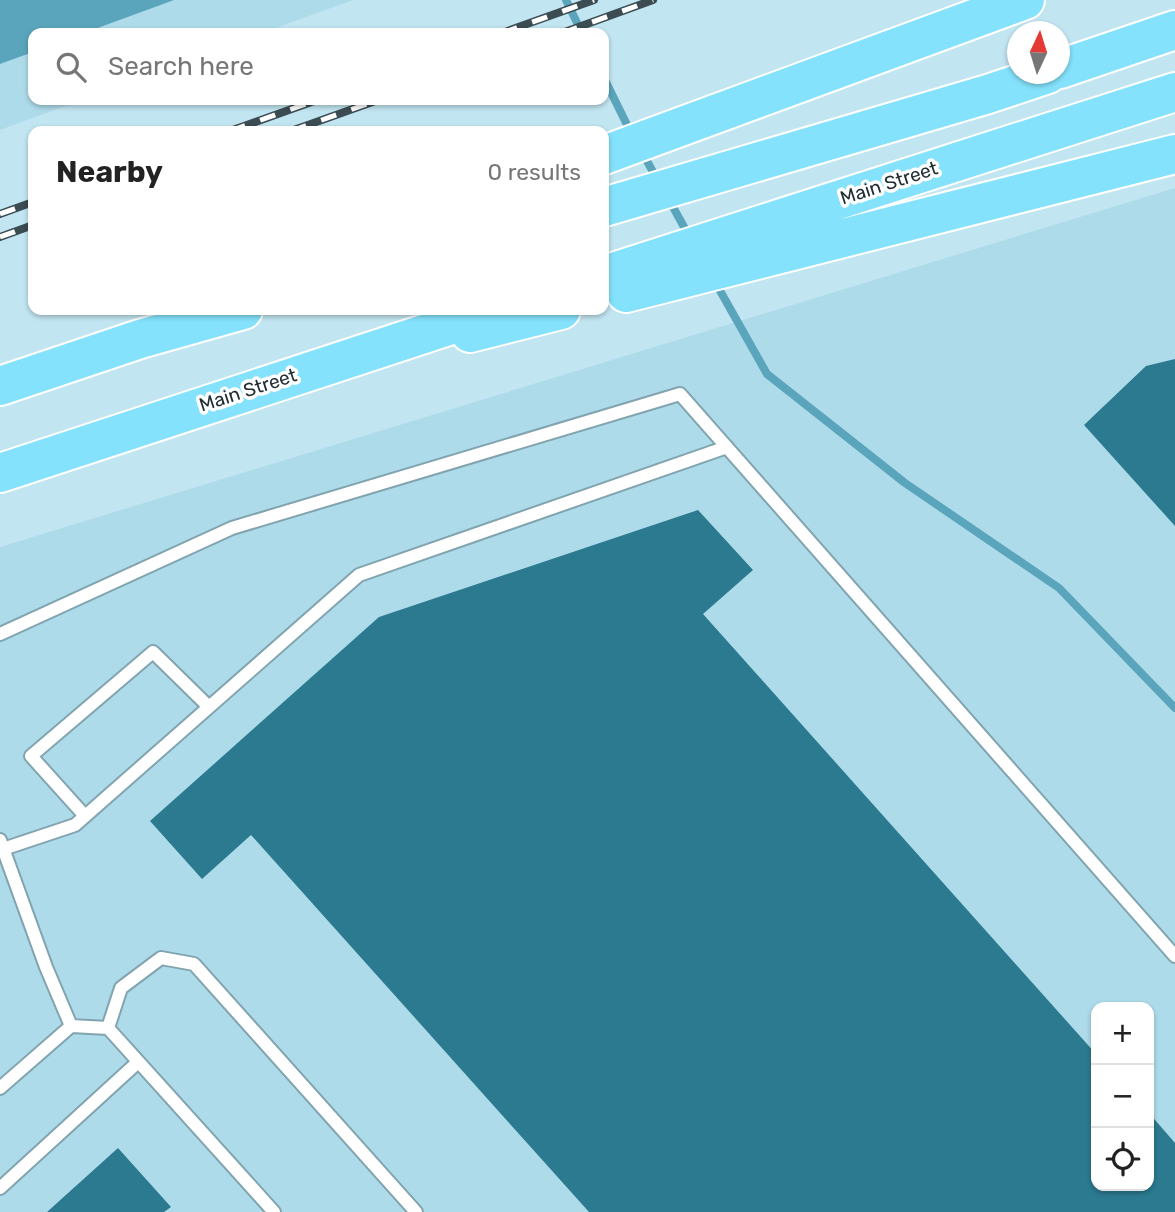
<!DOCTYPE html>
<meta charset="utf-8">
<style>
body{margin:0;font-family:Rubik,sans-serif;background:#f6f6f6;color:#222}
.controls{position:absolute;right:21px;bottom:21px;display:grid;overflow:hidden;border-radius:14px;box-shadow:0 2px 5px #0004}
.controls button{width:63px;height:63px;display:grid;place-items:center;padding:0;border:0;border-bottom:2px solid #e0e0e0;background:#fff;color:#222;font:35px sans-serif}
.compass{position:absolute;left:1007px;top:21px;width:63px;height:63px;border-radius:50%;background:#fff;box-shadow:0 2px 5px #0004;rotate:4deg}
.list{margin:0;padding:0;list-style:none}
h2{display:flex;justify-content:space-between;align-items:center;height:91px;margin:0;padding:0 28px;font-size:30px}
h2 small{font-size:23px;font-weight:400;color:#767676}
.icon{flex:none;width:38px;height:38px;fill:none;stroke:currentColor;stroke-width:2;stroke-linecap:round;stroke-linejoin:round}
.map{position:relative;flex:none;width:1175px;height:1212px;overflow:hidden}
.search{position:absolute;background:#fff;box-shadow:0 2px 5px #0004;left:28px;top:28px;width:581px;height:77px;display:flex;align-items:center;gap:18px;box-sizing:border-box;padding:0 24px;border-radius:14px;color:#767676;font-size:26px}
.panel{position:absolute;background:#fff;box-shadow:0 2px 5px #0004;left:28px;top:126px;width:581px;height:189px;border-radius:14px}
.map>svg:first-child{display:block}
.built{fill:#aedbea;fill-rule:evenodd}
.water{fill:#5aa5bb}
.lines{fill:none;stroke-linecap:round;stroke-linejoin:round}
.stream{stroke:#5aa5bb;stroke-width:8}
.building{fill:#2b7a8f}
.service-casing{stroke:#81a4af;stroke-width:16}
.trunk-casing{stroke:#fff;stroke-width:42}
.service{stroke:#fff;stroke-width:12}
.trunk{stroke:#84e2fc;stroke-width:38}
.rail-casing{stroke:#3b4c52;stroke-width:8}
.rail{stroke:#fff;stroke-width:5;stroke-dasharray:16;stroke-linecap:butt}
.labels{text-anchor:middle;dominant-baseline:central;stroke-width:7;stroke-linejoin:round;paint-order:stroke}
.street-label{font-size:19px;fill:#202e32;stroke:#fff}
</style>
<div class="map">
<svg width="1175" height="1212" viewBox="0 0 1175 1212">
<rect width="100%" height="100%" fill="#c1e5f1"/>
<path class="built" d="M0,0H353L262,33H33V100H81L0,130Z
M1175,188V1212H0V547ZM1096,1007H1149V1186H1096Z"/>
<path class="water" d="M0,0H174L84,33H33V52L0,64Z"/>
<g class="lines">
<path class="stream" d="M566,0L582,33
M604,78L632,135
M642,152L658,181
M668,198L689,236
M714,280L767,374L905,483L1059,588L1175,708"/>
</g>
<path class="building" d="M1175,359V526L1084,425L1146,366Z
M698,510L753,570L703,614L1096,1054V1186H1149V1113L1175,1143V1212H589L251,835L202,879L150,821L379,617Z
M118,1148L171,1207L164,1212H47Z"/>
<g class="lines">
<g class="service-casing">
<path id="service" d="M0,634L232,528L680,394L1175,956
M85,816L31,756L153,652L209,707
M0,840L46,967L71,1026L0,1088
M3,849L75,825L359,575L727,447
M71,1026L108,1028L274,1212
M108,1028L121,988L161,958L194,964L416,1212
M0,1188L138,1062"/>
</g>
<g class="trunk-casing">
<path id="trunk" d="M1060,69L1175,30
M604,155L1025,0
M604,207L988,94L1048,74
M604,275L1175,92
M626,293L1175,154
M470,333L561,310
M0,386L140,339L243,310
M0,473L497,310"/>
</g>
<use href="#service" class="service"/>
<use href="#trunk" class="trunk"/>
<g class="rail-casing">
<path id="rail" d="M502,33L594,0
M562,33L653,0
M230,131L317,100
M291,131L378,100
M0,214L33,202
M0,237L33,225"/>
</g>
<use href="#rail" class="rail"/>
</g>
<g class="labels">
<g class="street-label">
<text transform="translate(889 183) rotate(-18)">Main Street</text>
<text transform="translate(248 390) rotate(-18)">Main Street</text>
</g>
</g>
</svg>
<div class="controls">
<button>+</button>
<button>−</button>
<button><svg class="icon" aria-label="locate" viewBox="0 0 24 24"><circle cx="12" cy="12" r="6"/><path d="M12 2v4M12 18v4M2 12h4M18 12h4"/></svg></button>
</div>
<svg class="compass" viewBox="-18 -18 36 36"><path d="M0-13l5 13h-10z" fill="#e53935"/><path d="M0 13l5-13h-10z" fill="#767676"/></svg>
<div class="search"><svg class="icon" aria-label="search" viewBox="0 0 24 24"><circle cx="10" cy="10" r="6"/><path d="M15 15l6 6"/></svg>Search here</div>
<section class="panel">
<h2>Nearby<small>0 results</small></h2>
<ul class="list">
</ul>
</section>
</div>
